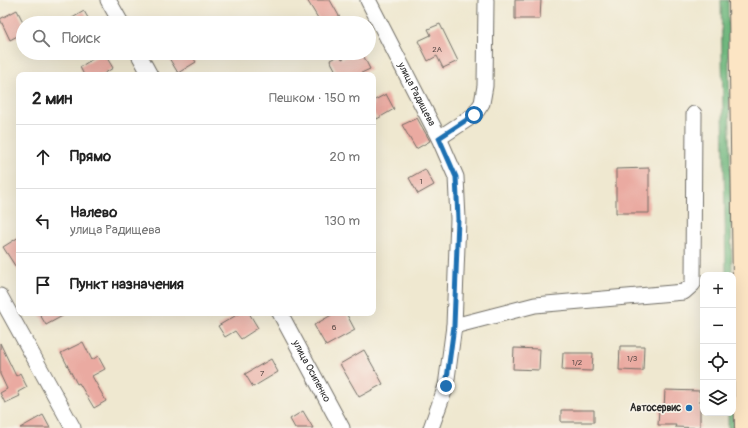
<!DOCTYPE html>
<html lang="ru">
<meta charset="utf-8">
<style>
body{margin:0;font-family:Pangolin,sans-serif;background:#f6f6f6;color:#222}
.controls{position:absolute;right:12px;bottom:12px;display:grid;overflow:hidden;border-radius:8px;box-shadow:0 4px 16px #0002}
.controls button{width:36px;height:36px;display:grid;place-items:center;padding:0;border:0;border-bottom:1px solid #e0e0e0;background:#fff;color:#222;font:20px sans-serif}
.stop{position:absolute;width:12px;height:12px;margin:-9px;border:3px solid #1f6fb2;border-radius:50%;background:#fff}
.stop.end{background:#1f6fb2;border-color:#fff;box-shadow:0 1px 4px #0008}
.list{margin:0;padding:0;list-style:none}
h2{display:flex;justify-content:space-between;align-items:center;height:52px;margin:0;padding:0 16px;font-size:17px}
h2 small{font-size:13px;font-weight:400;color:#767676}
.list li{display:grid;grid-template-columns:26px 1fr auto;gap:12px;align-items:center;box-sizing:border-box;height:64px;padding:0 16px;border-top:1px solid #e0e0e0}
.list b{display:block;font-size:15px;white-space:nowrap}
.list p{margin:0;font-size:13px;white-space:nowrap;color:#767676}
.list em{font-size:13px;font-style:normal;color:#767676}
.icon{flex:none;width:22px;height:22px;fill:none;stroke:currentColor;stroke-width:2;stroke-linecap:round;stroke-linejoin:round}
.map{position:relative;flex:none;width:748px;height:428px;overflow:hidden}
.search{position:absolute;background:#fff;box-shadow:0 4px 16px #0002;left:16px;top:16px;width:360px;height:44px;display:flex;align-items:center;gap:10px;box-sizing:border-box;padding:0 14px;border-radius:22px;color:#767676;font-size:15px}
.panel{position:absolute;background:#fff;box-shadow:0 4px 16px #0002;left:16px;top:72px;width:360px;height:244px;border-radius:8px}
.map>svg:first-child{display:block}
.forest{fill:#6fb77e;stroke:#4d7154}
.building{fill:#eaaaa1}
.lines{fill:none;stroke-linecap:round;stroke-linejoin:round}
.street-casing{stroke:#706d65;stroke-width:17}
.secondary-casing{stroke:#706d65;stroke-width:24}
.street{stroke:#fff;stroke-width:15}
.secondary{stroke:#fce5c4;stroke-width:22}
.route{stroke:#1f6fb2;stroke-width:5}
.poi-dot{fill:#1f6fb2;stroke:#f7f3e8;stroke-width:1.5}
.labels{text-anchor:middle;dominant-baseline:central;stroke-width:3.5;stroke-linejoin:round;paint-order:stroke}
.number-label{font-size:8px;fill:#5b4b48}
.street-label{font-size:10px;fill:#2b2b2b;stroke:#f7f3e8}
.poi-label{font-size:10px;font-weight:bold;fill:#2b2b2b;stroke:#f7f3e8;text-anchor:end}
</style>
<div class="map">
<svg width="748" height="428" viewBox="0 0 748 428">
<rect width="100%" height="100%" fill="#f7f3e8"/>
<filter id="ink" filterUnits="userSpaceOnUse"><feTurbulence type="fractalNoise" baseFrequency=".025" numOctaves="2"/><feDisplacementMap in="SourceGraphic" scale="8" xChannelSelector="R" yChannelSelector="G"/><feConvolveMatrix kernelMatrix="1 2 1 2 8 2 1 2 1" color-interpolation-filters="sRGB"/></filter>
<filter id="wash" filterUnits="userSpaceOnUse"><feTurbulence type="fractalNoise" baseFrequency=".012" numOctaves="4" result="noise"/><feDisplacementMap in="SourceGraphic" scale="16" xChannelSelector="R" yChannelSelector="G"/><feGaussianBlur stdDeviation="0.9" result="paint"/><feColorMatrix in="noise" values="0 0 0 0 0 0 0 0 0 0 0 0 0 0 0 0 0 1.4 0 .05"/><feComposite in="paint" operator="in"/></filter>
<g filter="url(#wash)">
<rect width="100%" height="100%" fill="#efe8d0"/>
<path class="forest" d="M721,0H728L732,275H726Z
M733,333L735,428H728V413H733Z"/>
<g id="blocks">
<path class="building" d="M307,0H330L343,23H321Z
M515,0H541L540,19H515Z
M17,10L23,22V33L10,40L0,19Z
M84,11L91,23H64Z
M440,24L458,61L443,68L437,56L428,61L418,41L431,35L428,29Z
M102,53H104L113,68L102,75H84L80,67Z
M178,53H190L196,62L178,73L169,58Z
M353,53H362L370,69L357,75H338L330,60L340,55L342,59Z
M386,94L394,109L377,119L373,112V101Z
M417,118L430,141L416,149L402,125Z
M649,168V213H616V169Z
M425,169L434,185L418,194L409,178Z
M19,237V272L3,247Z
M39,313H68L46,325Z
M240,313H249L258,328L241,339L235,331L225,337L218,326Z
M335,313H346L355,330L326,346L314,325Z
M83,342L92,360L98,356L105,369L92,376L106,401L94,408L79,383L77,384L61,353Z
M0,343L16,376L20,373L27,387L18,392L20,396L5,403L0,393L7,389L0,374Z
M620,346H644L643,371L619,370Z
M514,348L540,349L539,370L513,369Z
M364,350L383,384L359,397L340,364Z
M563,353H593L592,371L562,370Z
M271,359L278,372L253,387L245,374Z
M665,390L700,391V428L675,427L676,425H658L659,409H664Z
M561,410H594V422H561Z
M303,411L313,428H295L290,419Z
M43,415L50,428H20Z"/>
</g>
</g>
<g filter="url(#ink)">
<use href="#blocks" fill-opacity="0" stroke="#706d65" stroke-width="1"/>
<g class="lines">
<g class="street-casing">
<g id="street">
<path d="M108,0L121,23"/>
<path id="s1" d="M368,0L439,138L456,177L458,219L454,326L446,386L431,428"/>
<path d="M138,53L150,75"/>
<path d="M439,138L474,115L482,103L485,86L486,0"/>
<path d="M0,296L73,428"/>
<path id="s2" d="M280,313L342,428"/>
<path d="M454,326L535,305L684,292L693,284L694,114"/>
</g>
</g>
<g class="secondary-casing">
<path id="secondary" d="M740,0L746,428"/>
</g>
<use href="#street" class="street"/>
<use href="#secondary" class="secondary"/>
</g>
</g>
<g class="lines" filter="url(#ink)">
<path class="route" d="M446,386L454,326L458,219L456,177L439,138L474,115"/>
</g>
<circle class="poi-dot" cx="689" cy="408" r="4"/>
<g class="labels">
<g class="number-label">
<text x="437" y="49">2А</text>
<text x="421" y="181">1</text>
<text x="334" y="327">6</text>
<text x="632" y="358">1/3</text>
<text x="577" y="362">1/2</text>
<text x="262" y="373">7</text>
</g>
<g class="street-label">
<text stroke="none"><textPath href="#s1" startOffset="106">улица Радищева</textPath></text>
<text stroke="none"><textPath href="#s2" startOffset="66">улица Осипенко</textPath></text>
</g>
<g class="poi-label">
<text x="681" y="408">Автосервис</text>
</g>
</g>
</svg>
<div class="controls">
<button>+</button>
<button>−</button>
<button><svg class="icon" aria-label="locate" viewBox="0 0 24 24"><circle cx="12" cy="12" r="6"/><path d="M12 2v4M12 18v4M2 12h4M18 12h4"/></svg></button>
<button><svg class="icon" aria-label="layers" viewBox="0 0 24 24"><path d="M12 4l9 5-9 5-9-5zM3 14l9 5 9-5"/></svg></button>
</div>
<div class="stop" style="left:474px;top:115px"></div>
<div class="stop end" style="left:446px;top:386px"></div>
<div class="search"><svg class="icon" aria-label="search" viewBox="0 0 24 24"><circle cx="10" cy="10" r="6"/><path d="M15 15l6 6"/></svg>Поиск</div>
<section class="panel">
<h2>2 мин<small>Пешком · 150 m</small></h2>
<ul class="list">
<li><svg class="icon" aria-label="ahead" viewBox="0 0 24 24"><path d="M12 20V5M6 11l6-6 6 6"/></svg><div><b>Прямо</b></div><em>20 m</em></li>
<li><svg class="icon" aria-label="left" viewBox="0 0 24 24"><path d="M17 20v-9H6M10 6l-5 5 5 5"/></svg><div><b>Налево</b><p>улица Радищева</p></div><em>130 m</em></li>
<li><svg class="icon" aria-label="arrive" viewBox="0 0 24 24"><path d="M6 21V4h12l-3 4 3 4H6"/></svg><div><b>Пункт назначения</b></div></li>
</ul>
</section>
</div>
